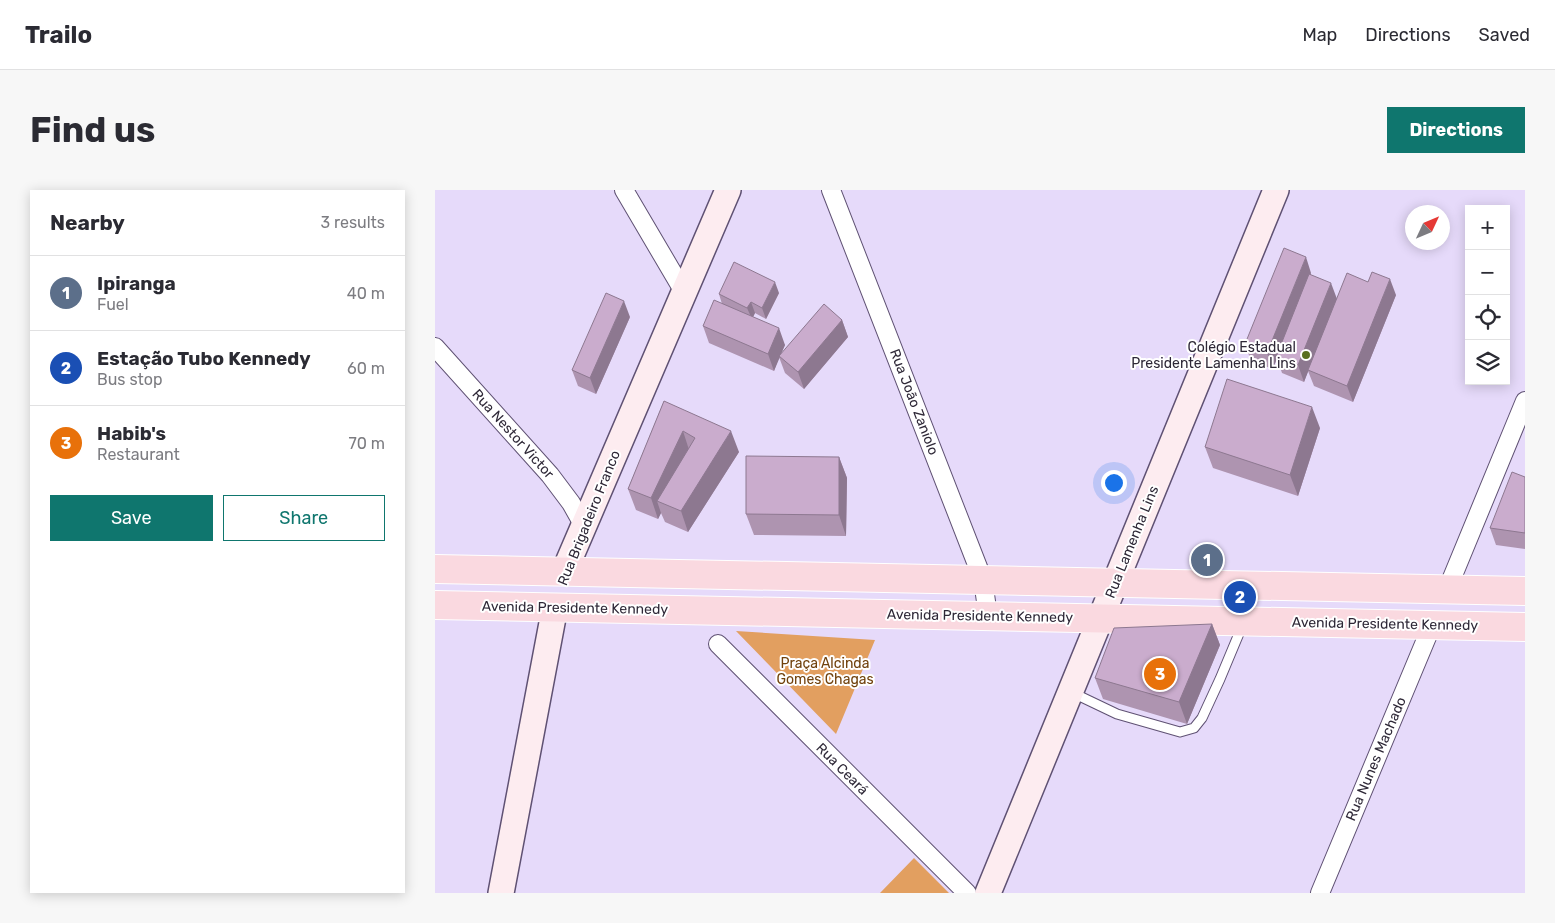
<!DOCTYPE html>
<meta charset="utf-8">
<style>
body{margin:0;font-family:Rubik,sans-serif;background:#f7f7f7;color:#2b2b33}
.controls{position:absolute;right:15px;top:15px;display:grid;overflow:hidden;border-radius:0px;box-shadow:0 2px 12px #0003}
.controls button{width:45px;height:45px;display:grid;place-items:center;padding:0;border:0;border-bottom:1px solid #e1e1e2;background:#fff;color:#2b2b33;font:25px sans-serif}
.compass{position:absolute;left:970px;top:15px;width:45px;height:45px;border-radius:50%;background:#fff;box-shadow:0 2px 12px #0003;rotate:46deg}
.you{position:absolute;left:678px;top:292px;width:18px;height:18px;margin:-12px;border:4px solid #fff;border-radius:50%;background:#1a73e8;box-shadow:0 0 0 8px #1a73e833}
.badge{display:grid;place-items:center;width:32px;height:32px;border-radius:50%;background:#0f766e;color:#fff;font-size:16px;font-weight:700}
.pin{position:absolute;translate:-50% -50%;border:2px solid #fff;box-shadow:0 1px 5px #0006}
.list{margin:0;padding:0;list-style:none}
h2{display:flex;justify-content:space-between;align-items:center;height:65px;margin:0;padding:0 20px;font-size:21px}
h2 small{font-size:16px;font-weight:400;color:#7c7c81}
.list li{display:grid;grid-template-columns:32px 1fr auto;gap:15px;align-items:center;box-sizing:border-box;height:75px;padding:0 20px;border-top:1px solid #e1e1e2}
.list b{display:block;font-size:19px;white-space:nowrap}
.list p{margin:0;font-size:16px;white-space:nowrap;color:#7c7c81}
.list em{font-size:16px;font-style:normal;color:#7c7c81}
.actions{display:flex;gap:10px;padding:15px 20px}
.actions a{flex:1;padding:11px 0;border:1px solid #0f766e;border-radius:0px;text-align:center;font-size:18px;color:#0f766e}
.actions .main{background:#0f766e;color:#fff}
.icon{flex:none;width:28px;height:28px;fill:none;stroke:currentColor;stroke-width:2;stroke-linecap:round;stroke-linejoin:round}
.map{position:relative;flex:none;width:1090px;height:703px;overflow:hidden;border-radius:0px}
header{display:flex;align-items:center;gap:30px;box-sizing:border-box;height:70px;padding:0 25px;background:#fff;border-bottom:1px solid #e1e1e2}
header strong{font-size:24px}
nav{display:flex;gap:28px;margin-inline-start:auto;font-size:18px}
.intro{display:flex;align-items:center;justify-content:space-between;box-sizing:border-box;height:120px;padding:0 30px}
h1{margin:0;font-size:35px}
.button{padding:12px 22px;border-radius:0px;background:#0f766e;color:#fff;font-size:18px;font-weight:700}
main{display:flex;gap:30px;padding:0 30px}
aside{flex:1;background:#fff;border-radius:0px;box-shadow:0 2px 12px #0003}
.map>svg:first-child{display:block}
.green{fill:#e29f60}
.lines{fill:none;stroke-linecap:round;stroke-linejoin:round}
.lane-casing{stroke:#5f5173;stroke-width:11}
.street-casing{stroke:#5f5173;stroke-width:20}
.secondary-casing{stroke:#5f5173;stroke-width:28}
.primary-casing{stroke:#fff;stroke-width:30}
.lane{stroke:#fff;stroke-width:9}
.street{stroke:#fff;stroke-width:18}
.secondary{stroke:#fdecf0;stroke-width:25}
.primary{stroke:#fad9e0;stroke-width:28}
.wall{fill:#ae94b0}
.shaded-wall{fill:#8d7890}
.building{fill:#caaccd;stroke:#8d7890}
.poi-dot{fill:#5a6f1f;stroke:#fff;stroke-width:2}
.labels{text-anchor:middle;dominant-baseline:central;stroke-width:4;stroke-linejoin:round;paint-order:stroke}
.poi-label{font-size:14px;fill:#2e2837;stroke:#fff;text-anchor:end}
.street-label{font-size:14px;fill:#2e2837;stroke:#fff}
.park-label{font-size:14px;fill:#70410c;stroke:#fff}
</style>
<header>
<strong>Trailo</strong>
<nav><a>Map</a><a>Directions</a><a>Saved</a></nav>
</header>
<div class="intro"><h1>Find us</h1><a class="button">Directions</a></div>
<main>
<aside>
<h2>Nearby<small>3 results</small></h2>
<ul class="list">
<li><span class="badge" style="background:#5c6f8a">1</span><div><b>Ipiranga</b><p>Fuel</p></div><em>40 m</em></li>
<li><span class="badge" style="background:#1a4fb4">2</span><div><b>Estação Tubo Kennedy</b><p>Bus stop</p></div><em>60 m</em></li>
<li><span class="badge" style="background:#e8710a">3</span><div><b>Habib's</b><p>Restaurant</p></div><em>70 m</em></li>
</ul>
<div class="actions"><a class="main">Save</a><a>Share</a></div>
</aside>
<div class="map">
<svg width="1090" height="703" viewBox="0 0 1090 703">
<rect width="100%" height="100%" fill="#e6dafa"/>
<path class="green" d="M301,441L440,450L401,544Z
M479,668L514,703H445Z"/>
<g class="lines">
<g class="lane-casing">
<path id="lane" d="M638,503L682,524L745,542L759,538L767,528L785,489L808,434"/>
</g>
<g class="street-casing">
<path id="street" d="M189,0L249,102
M396,0L548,390L553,426
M0,157L115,285L136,313L149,336
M1012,400L1090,211
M283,454L532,703
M885,703L997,435"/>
</g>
<g class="secondary-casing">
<path id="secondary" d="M129,382L293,0
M66,703L120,417
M553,703L841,0"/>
</g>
<g class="primary-casing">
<path id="primary" d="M0,379L1090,401
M0,415L1090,437"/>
</g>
<use href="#lane" class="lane"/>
<use href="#street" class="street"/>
<use href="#secondary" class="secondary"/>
<use href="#primary" class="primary"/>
</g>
<path class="wall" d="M876,83V85L902,109L961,105L918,212L879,196L873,181L869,192L847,183L842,168L838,179L816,171L810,154Z
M344,103L331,129L320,123L318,127L350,155L345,165L407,130L413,147L369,199L350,183L344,167L339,181L274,153L268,136L287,114L284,104Z
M195,127L161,204L143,196L137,180Z
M229,211L304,262L253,342L230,332L226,323L223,329L201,320L193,299Z
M885,238L863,306L778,278L770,257Z
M404,267L412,288L411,346L319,345L311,324Z
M1090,287V359L1061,355L1055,338Z
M777,434L785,455L752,534L668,509L660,488Z"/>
<path class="shaded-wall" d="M871,67L876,83L843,167H841L842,168L838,179L832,163Z
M955,89L961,105L918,212L912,196Z
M340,92L344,103L331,129L327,118Z
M896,93L902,109L869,192L863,175Z
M189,111L195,127L161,204L155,188Z
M316,112L320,123L317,129L312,118Z
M407,130L413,147L369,199L363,182Z
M344,138L350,155L339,181L333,164Z
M877,217L885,238L863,306L855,285Z
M248,241L255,263L222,311L226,323L223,329L216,308Z
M296,241L304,262L253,342L246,321Z
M404,267L412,288L411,346L404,325Z
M777,434L785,455L752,534L744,512Z"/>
<path class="building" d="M849,58L871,67L832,163L810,154Z
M299,72L340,92L327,118L316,112L312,118L284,104Z
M937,82L955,89L912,196L873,180L912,83L933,92Z
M874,84L896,93L863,175L841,167Z
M171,103L189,111L155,188L137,180Z
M279,110L344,138L333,164L268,136Z
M389,114L407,130L363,182L344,166Z
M792,189L877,217L855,285L770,257Z
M229,211L296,241L246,321L222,311L260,248L248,241L216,308L193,299Z
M311,266L404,267V325L311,324Z
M1077,282L1090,287V343L1055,338Z
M777,434L744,512L660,488L679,438Z"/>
<circle class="poi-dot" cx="871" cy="165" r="5"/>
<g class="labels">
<g class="poi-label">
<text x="861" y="157">Colégio Estadual<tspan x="861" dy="16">Presidente Lamenha Lins</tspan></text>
</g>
<g class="street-label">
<text transform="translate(479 212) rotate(69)">Rua João Zaniolo</text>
<text transform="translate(78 244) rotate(48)">Rua Nestor Victor</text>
<text transform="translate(154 328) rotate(-68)">Rua Brigadeiro Franco</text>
<text transform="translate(697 352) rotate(-68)">Rua Lamenha Lins</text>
<text transform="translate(140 418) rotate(1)">Avenida Presidente Kennedy</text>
<text transform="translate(545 426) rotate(1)">Avenida Presidente Kennedy</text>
<text transform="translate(950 434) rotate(1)">Avenida Presidente Kennedy</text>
<text transform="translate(941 569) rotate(-67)">Rua Nunes Machado</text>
<text transform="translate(407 579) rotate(45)">Rua Ceará</text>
</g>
<g class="park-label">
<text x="390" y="473">Praça Alcinda<tspan x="390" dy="16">Gomes Chagas</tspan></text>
</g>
</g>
</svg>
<div class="controls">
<button>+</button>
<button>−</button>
<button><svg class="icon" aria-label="locate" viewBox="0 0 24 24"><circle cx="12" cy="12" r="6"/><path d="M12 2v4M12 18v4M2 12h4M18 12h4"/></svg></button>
<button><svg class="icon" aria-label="layers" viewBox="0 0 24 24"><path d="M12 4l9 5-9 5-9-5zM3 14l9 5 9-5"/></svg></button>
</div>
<svg class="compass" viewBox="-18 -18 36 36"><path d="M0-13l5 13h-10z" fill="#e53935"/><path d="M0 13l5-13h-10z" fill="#7c7c81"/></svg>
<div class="you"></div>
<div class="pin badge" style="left:772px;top:370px;background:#5c6f8a">1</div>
<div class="pin badge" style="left:805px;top:407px;background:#1a4fb4">2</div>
<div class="pin badge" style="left:725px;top:484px;background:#e8710a">3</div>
</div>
</main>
